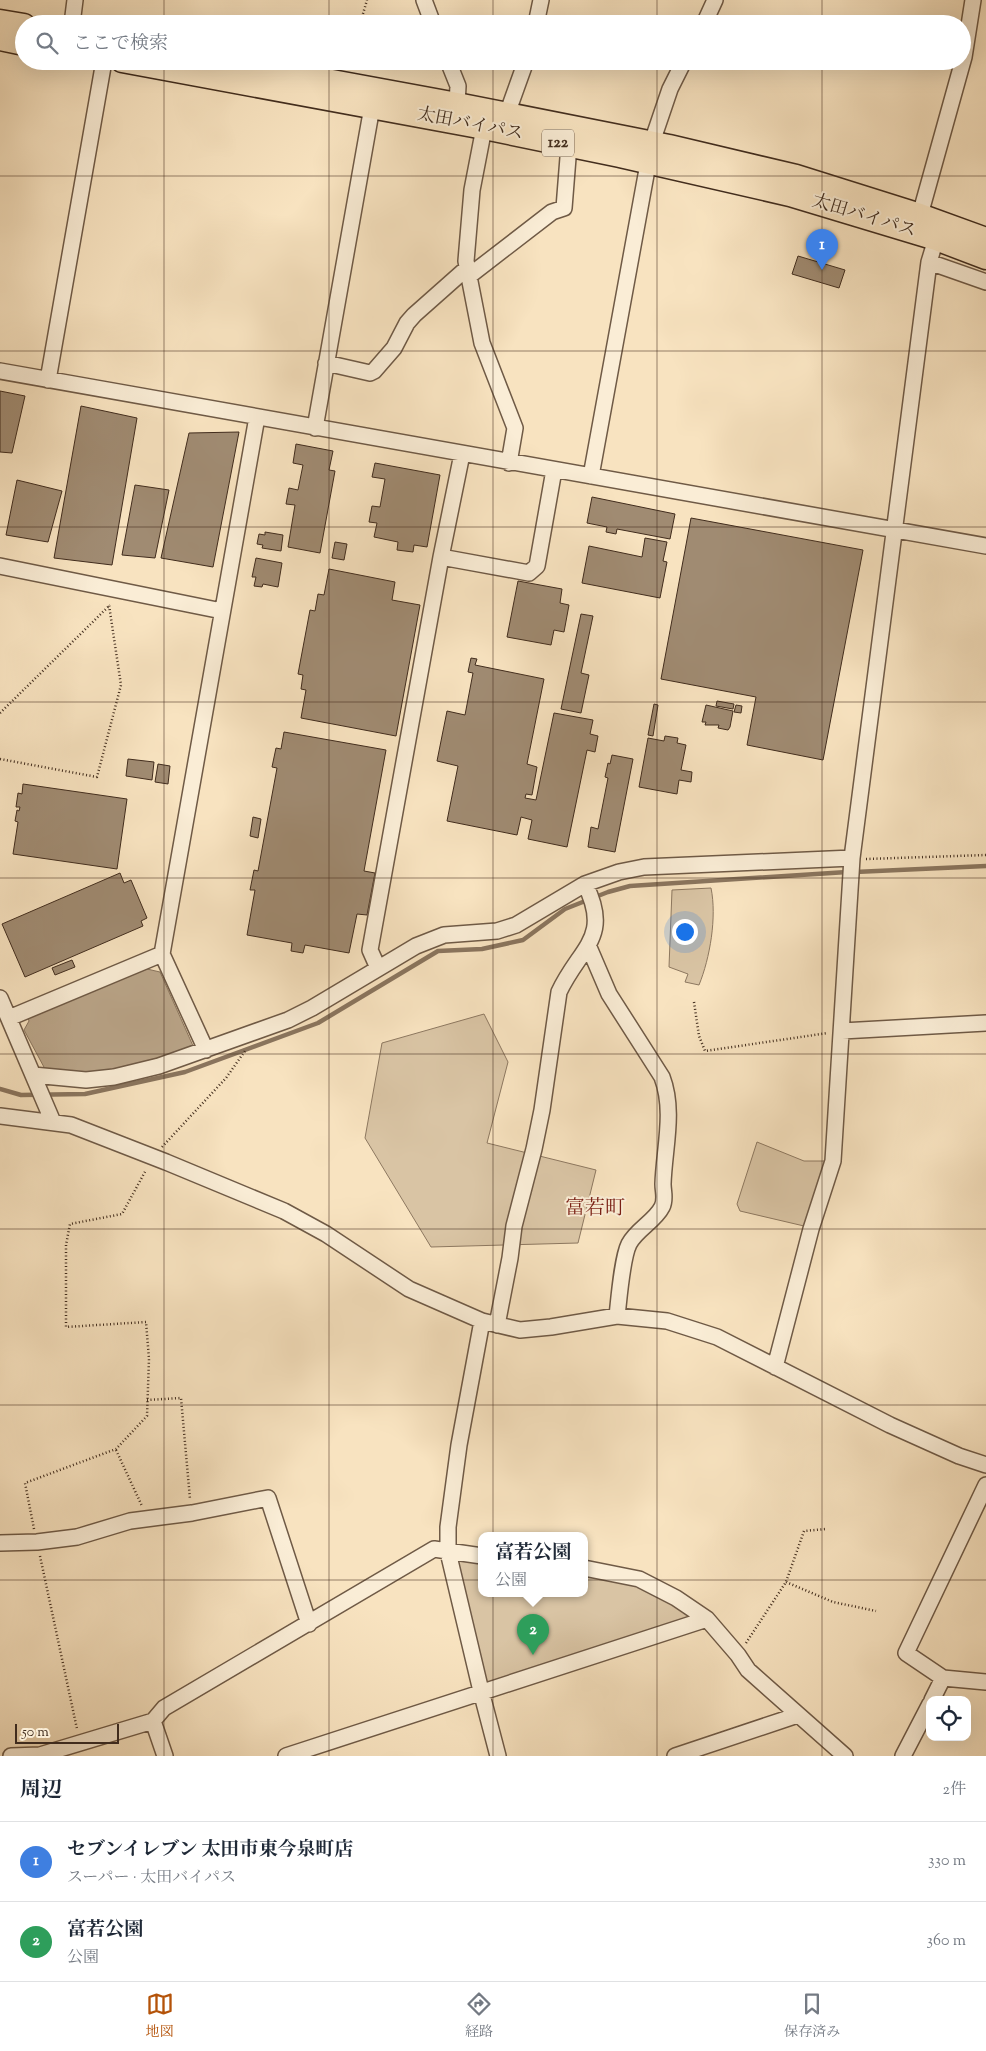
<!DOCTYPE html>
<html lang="ja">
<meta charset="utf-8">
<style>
body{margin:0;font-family:"Sorts Mill Goudy","Noto Serif JP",serif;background:#f6f6f7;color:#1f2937}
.controls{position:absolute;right:15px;bottom:15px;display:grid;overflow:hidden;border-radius:10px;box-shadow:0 5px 20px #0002}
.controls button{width:45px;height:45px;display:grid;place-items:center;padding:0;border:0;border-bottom:1px solid #e0e1e3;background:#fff;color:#1f2937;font:25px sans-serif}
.scale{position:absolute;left:15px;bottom:12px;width:104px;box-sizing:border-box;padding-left:5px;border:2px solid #412c1d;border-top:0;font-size:14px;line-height:18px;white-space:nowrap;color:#412c1d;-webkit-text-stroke:4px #faedd6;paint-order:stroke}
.you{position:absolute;left:684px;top:931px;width:18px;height:18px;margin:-12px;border:4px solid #fff;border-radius:50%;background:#1a73e8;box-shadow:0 0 0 8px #1a73e833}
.badge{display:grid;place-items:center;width:32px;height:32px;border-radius:50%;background:#b45309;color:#fff;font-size:16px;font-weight:700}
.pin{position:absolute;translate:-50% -41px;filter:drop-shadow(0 1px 2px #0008)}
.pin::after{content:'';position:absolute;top:26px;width:18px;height:15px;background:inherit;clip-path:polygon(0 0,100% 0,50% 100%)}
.popup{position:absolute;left:478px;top:1532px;width:110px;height:65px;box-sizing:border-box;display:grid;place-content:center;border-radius:10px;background:#fff;filter:drop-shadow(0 1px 4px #0005);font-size:16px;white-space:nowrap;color:#747a83}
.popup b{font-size:19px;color:#1f2937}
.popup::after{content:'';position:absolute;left:50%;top:100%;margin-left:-10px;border:10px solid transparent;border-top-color:#fff}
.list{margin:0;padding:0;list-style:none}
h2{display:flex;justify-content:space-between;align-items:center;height:65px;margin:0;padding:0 20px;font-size:21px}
h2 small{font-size:16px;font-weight:400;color:#747a83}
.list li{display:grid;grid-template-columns:32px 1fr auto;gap:15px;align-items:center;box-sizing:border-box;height:80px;padding:0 20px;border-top:1px solid #e0e1e3}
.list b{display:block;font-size:19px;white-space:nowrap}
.list p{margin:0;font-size:16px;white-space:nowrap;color:#747a83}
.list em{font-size:16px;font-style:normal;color:#747a83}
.icon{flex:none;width:28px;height:28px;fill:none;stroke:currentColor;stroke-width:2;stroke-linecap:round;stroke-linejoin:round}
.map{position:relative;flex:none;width:986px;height:1756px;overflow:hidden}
.search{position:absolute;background:#fff;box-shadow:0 5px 20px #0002;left:15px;right:15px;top:15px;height:55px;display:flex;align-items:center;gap:12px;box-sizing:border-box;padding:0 18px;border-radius:28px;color:#747a83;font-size:19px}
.sheet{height:225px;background:#fff}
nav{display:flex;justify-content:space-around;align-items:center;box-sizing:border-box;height:70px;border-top:1px solid #e0e1e3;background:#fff;font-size:14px;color:#747a83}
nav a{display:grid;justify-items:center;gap:2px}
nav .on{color:#b45309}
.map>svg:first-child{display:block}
.green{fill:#d9c4a4;stroke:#8d7860}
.water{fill:#baa589;stroke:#8a755e}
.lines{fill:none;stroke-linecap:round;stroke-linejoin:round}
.stream{stroke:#8a755e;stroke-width:4.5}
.building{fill:#a08b72;stroke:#412c1d}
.minor-casing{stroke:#6f5a46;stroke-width:18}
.highway-casing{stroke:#412c1d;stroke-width:25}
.path{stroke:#412c1d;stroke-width:2.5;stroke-dasharray:1 2.5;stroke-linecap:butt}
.minor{stroke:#faedd6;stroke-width:15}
.highway{stroke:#f8e3c0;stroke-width:22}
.grid{fill:none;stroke:#412c1d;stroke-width:1;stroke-opacity:0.55}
.labels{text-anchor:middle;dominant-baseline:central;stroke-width:4;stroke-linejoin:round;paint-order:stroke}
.shield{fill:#faedd6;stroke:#786654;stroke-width:1}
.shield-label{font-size:16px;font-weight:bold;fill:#412c1d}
.street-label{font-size:18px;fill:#412c1d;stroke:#faedd6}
.quarter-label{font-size:20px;fill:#7a1f14;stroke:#faedd6}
</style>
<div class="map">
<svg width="986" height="1756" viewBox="0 0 986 1756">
<rect width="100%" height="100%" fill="#f8e3c0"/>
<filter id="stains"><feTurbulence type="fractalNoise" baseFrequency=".004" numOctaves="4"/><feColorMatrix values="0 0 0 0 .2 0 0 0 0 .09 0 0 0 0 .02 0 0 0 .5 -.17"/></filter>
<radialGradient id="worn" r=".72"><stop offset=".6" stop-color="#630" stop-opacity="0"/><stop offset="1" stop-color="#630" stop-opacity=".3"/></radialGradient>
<path class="green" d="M711,888C717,917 710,958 699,985L685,982L688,974L669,967L672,890Z
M484,1014L508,1062L487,1143L596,1170L578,1243L431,1247L365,1138L382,1043Z
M757,1142L804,1161H825L818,1188L804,1226L740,1211L737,1204Z
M448,1552L482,1556V1594H584V1568L639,1579L707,1619L481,1691Z"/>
<path class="water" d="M147,969L160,972L194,1048L156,1061L85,1075L45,1069L24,1030L29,1021L28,1018Z"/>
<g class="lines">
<path class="stream" d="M855,872L986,866
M0,1089L21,1095L85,1094L185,1072L318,1023L438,951L482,949L523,940L565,909L608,892L630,886L847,872"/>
</g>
<path class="building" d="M798,256L845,270L839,288L792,274Z
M0,391L25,396L12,453L0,452Z
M81,406L137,418L112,565L54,558Z
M239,432L213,567L161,558L189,433Z
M296,444L333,451L329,470L335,471L320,553L288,547L295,505L286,504L289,488L298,490L303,465L293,463Z
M375,463L440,475L427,547L414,545L413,552L397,550L398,542L374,537L377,523L369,522L372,506L380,507L385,479L372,477Z
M17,480L62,491L48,542L6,535Z
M135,485L169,490L155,558L122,555Z
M592,497L675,514L670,539L617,529L616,534L606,532L607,527L587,523Z
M691,518L863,550L823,760L747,745L756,697L661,679Z
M265,532L283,535L281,551L262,548L263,545L257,544L259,534L265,535Z
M645,538L667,542L663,561L667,562L660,598L582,583L589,546L642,557Z
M335,542L347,544L344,560L332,558Z
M256,558L282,563L278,587L263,584L262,587L254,586L256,577H252Z
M329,569L395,582L392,600L420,605L396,736L301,718L306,690L301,689L303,675L298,674L310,610L315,611L318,594L324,595Z
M518,581L562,589L560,603L569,605L564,632L554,630L551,645L507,637Z
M581,614L593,616L581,673L589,675L581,713L561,709Z
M471,658L477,659L475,665L544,679L527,764L537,767L532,795L526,794L525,798L536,800L554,713L593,720L590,734L598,736L595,752L587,750L567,847L528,839L532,820L521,817L517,835L447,821L458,766L437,761L447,711L465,715L473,673L468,672Z
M717,701L734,704L733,709L716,706Z
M654,704L658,705L653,736L648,735Z
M706,705L733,711L730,727L728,730L718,728L719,725H705L706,722H702Z
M736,705L742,706L741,713L734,712Z
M284,732L386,750L364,871L375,873L367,915L357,914L349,953L305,945L303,953L291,951L292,943L247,935L255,890H250L254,870L258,871L277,768L272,767L276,748L281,749Z
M665,736L678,738L677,743L686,745L681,770L692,772L691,782L679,780L677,794L639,787L648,738L664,741Z
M612,755L633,759L615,852L588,847L591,827L598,829L608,778L605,777L608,763L610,764Z
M128,759L154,762L152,780L126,776Z
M158,764L170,766L168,784L155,782Z
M23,784L127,799L117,869L13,854L18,822L15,821L17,810L19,811L20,807H16L18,793L22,794Z
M253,817L261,819L258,838L250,836Z
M120,873L124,883L131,880L147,918L141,921L143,926L25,977L2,924Z
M72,960L75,967L55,975L52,968Z"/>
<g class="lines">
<g class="minor-casing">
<path id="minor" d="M424,0L433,24
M72,24L75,0
M536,24L541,0
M704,24L715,0
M448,61L458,86L457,104
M507,114L526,61
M484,128L472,190L466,261L482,343L515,428L509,463
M920,215L964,57L973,0
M929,262L986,282
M469,276L552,212L564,208L569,145
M326,363L370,373L374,371L394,348L407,323L414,315L467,268
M0,371L986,546
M48,380L104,61
M315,428L372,107
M591,476L652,142L670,89L684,61
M441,557L529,573L537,566L554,470
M0,566L222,611
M588,945L609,994L662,1077C675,1111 664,1149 663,1184C663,1192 666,1199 662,1207C655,1221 636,1230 629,1244C622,1258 619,1299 617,1316
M378,968L370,950L441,557L462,454
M0,998L53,1122
M9,1018L162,954
M842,1031L986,1023
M206,1050L162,954L257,417
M33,1075L86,1080L114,1077L159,1066L288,1020L312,1008L416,946L444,935L497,931L516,925L585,884L619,872L644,867L852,858
M0,1116L71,1125L166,1162L284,1211L326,1234L409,1289L482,1321L520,1330L551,1327L617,1316L667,1321L717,1337L890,1425L959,1456L986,1465
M482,1321L459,1445L448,1527V1552L481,1691L498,1756
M497,1325L510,1258L514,1226L534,1149L542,1110L559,992C580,947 612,938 585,884
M775,1367L811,1229L833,1161L852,858L929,262L936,239
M986,1485L906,1653L943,1678L986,1682
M0,1543L37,1542L77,1537L130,1521L192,1513L268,1498L309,1624
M584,1568L639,1579L676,1598L707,1619L738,1655L748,1670L845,1756
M932,1700L943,1678
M153,1721L165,1756
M11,1756L40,1755L153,1721L164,1708L434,1549L482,1556
M286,1756L707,1619
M675,1756L798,1715
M903,1756L930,1704"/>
</g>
<g class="highway-casing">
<path id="highway" d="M0,21L24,25
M0,39L24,44
M122,61L484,128L620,156L790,195L936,239L986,258
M223,61L457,104L669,146L796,176L920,215L986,239"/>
</g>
<path class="path" d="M360,24L367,0
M0,713L110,605
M0,759L97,777L121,685L109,605
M866,859L986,855
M694,1002L699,1036L705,1051L828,1033
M162,1147L226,1078L245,1051
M147,1400L181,1398L190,1499
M116,1450L142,1506
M34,1529L25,1483L116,1449L147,1416L149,1359L146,1322L66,1327V1245L70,1224L122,1214L146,1170
M40,1556L77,1729
M786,1582L833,1602L876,1611
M746,1643L786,1582L804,1531L826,1529"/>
<use href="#minor" class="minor"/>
<use href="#highway" class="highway"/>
</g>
<path class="grid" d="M164,0V24M329,0V24M493,0V24M657,0V24M822,0V24M164,61V1756M329,61V1756M493,61V1756M657,61V1756M822,61V1756M0,176H986M0,351H986M0,527H986M0,702H986M0,878H986M0,1054H986M0,1229H986M0,1405H986M0,1580H986"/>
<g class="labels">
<rect class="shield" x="542" y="129.5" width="32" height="27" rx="4"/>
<g class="shield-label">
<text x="558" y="143">122</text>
</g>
<g class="street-label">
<text transform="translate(470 125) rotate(11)">太田バイパス</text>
<text transform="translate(864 217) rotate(17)">太田バイパス</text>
</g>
<g class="quarter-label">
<text x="595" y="1209">富若町</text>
</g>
</g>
<rect width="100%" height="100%" filter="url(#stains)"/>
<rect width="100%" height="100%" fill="url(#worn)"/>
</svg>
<div class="controls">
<button><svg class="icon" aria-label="locate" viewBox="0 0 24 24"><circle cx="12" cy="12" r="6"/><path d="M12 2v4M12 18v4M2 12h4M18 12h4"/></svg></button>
</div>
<div class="scale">50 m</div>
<div class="you"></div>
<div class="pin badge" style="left:822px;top:270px;background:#3f7fe0">1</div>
<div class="pin badge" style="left:533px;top:1655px;background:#2e9e5b">2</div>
<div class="popup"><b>富若公園</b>公園</div>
<div class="search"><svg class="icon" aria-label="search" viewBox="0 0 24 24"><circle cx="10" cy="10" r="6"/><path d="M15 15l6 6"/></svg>ここで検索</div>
</div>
<section class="sheet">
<h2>周辺<small>2件</small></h2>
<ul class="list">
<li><span class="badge" style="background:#3f7fe0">1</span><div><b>セブンイレブン 太田市東今泉町店</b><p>スーパー · 太田バイパス</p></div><em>330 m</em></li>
<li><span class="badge" style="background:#2e9e5b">2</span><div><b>富若公園</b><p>公園</p></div><em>360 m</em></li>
</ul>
</section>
<nav>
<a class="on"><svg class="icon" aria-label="map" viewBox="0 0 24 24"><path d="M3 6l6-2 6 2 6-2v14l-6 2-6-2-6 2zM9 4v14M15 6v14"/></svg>地図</a>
<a><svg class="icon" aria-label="directions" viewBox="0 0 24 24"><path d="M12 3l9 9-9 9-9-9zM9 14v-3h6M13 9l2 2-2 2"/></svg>経路</a>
<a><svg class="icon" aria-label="saved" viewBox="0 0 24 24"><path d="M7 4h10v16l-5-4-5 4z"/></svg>保存済み</a>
</nav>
